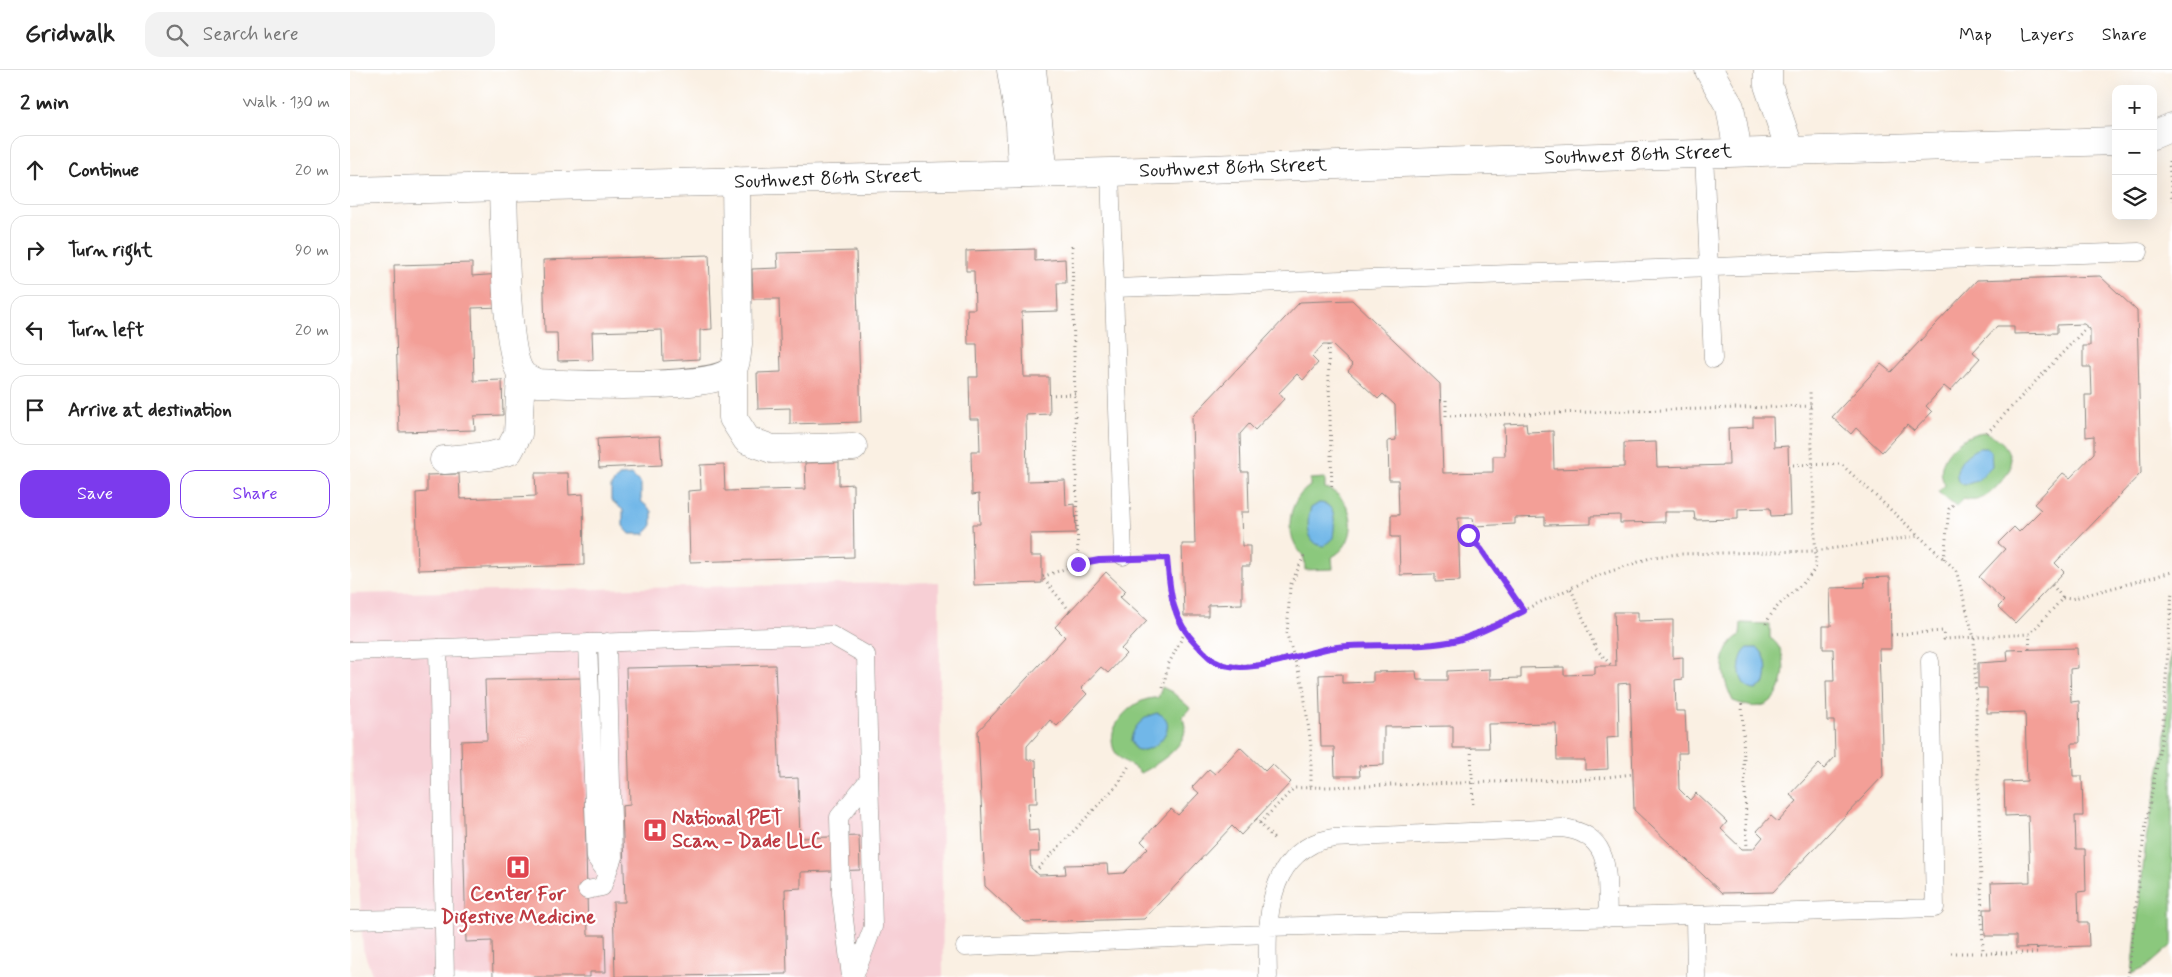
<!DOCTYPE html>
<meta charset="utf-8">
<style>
body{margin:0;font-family:Mynerve,sans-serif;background:#f2f2f2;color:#222}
.controls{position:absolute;right:15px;top:15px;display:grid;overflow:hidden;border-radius:10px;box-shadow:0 5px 20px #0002}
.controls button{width:45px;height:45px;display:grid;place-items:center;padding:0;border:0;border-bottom:1px solid #e0e0e0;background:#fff;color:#222;font:25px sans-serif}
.stop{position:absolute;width:15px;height:15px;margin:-11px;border:4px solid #7c3aed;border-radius:50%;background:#fff}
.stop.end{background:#7c3aed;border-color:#fff;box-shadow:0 1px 5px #0008}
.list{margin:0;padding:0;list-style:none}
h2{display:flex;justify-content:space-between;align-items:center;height:65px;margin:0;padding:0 20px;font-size:21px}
h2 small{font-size:16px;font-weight:400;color:#767676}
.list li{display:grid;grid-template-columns:32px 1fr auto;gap:15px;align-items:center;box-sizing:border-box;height:70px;margin:0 10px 10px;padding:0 10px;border:1px solid #e0e0e0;border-radius:15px}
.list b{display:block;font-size:19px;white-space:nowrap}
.list em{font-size:16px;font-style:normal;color:#767676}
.actions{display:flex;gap:10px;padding:15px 20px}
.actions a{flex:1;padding:11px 0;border:1px solid #7c3aed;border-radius:15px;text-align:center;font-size:18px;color:#7c3aed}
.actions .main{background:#7c3aed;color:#fff}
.icon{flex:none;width:28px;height:28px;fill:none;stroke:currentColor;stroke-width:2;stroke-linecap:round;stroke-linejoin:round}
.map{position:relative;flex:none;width:1822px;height:907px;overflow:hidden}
header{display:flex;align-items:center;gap:30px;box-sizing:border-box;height:70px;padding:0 25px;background:#fff;border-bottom:1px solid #e0e0e0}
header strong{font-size:24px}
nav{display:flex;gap:28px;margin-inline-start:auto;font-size:18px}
.search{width:350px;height:45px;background:#f2f2f2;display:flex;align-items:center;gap:12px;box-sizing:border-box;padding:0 18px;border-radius:15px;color:#767676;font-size:19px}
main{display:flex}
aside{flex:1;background:#fff}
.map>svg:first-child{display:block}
.built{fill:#f7cfd5}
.green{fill:#8bc87d;stroke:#54724c}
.water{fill:#71b7e8;stroke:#466a82}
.building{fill:#f39f97}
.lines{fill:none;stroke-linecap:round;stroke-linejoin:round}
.lane-casing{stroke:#8b8680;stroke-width:19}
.street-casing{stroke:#8b8680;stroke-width:29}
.secondary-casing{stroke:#8b8680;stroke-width:29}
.path{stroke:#8b8680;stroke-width:3;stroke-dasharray:1 4;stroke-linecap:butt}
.lane{stroke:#fff;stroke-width:18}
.street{stroke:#fff;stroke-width:28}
.secondary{stroke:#fff;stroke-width:28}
.route{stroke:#7c3aed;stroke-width:6}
.labels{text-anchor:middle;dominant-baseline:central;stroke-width:4.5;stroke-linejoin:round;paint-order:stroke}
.street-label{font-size:20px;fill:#1c1c1c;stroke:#fff}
.health-label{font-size:20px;font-weight:bold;fill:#be3a42;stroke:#fff;text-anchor:start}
</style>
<header>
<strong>Gridwalk</strong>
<div class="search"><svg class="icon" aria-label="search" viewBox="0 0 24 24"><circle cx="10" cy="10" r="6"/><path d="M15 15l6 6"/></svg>Search here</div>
<nav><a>Map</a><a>Layers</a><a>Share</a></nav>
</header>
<main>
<aside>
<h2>2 min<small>Walk · 130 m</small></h2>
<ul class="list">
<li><svg class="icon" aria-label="ahead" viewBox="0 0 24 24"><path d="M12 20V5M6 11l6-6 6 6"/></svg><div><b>Continue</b></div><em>20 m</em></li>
<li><svg class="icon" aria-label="right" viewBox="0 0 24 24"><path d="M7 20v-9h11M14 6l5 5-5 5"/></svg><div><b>Turn right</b></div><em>90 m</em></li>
<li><svg class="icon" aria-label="left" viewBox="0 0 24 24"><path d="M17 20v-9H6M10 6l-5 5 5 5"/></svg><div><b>Turn left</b></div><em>20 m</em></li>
<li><svg class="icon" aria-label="arrive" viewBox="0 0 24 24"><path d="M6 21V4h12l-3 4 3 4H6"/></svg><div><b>Arrive at destination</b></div></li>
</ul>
<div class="actions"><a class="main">Save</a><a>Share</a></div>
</aside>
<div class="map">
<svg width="1822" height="907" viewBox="0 0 1822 907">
<rect width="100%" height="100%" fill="#fff"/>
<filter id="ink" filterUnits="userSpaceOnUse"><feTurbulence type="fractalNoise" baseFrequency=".02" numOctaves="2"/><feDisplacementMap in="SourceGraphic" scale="10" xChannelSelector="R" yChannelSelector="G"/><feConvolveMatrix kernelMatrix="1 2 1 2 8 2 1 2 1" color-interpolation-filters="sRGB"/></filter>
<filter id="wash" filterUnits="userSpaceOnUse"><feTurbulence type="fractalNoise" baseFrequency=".0096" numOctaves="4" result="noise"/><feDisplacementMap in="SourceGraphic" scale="20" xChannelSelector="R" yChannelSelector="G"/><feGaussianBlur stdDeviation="1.12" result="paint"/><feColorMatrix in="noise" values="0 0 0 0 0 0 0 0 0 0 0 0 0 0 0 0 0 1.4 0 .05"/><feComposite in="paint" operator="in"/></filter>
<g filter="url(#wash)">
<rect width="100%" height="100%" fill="#faf0e3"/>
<path class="built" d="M589,512L593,907H23L13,879L0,656V524Z"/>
<path class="green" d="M1634,362C1653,369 1661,379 1661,399C1649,414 1635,436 1614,429L1606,437L1588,422L1595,415C1581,391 1610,364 1634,362Z
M975,408V418C1006,427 1011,472 982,487L983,499L955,500C955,481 950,486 944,472C935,453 942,427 960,416V409Z
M1391,553L1420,554V568C1442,580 1437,632 1410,636C1400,638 1392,634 1383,631C1372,609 1366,580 1390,565Z
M1822,561V875L1797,897L1782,904L1796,770L1815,674Z
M812,617L822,622L840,638L832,647C846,672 808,694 790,703C783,694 769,691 764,680C754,656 785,626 808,628Z"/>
<path class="water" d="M1629,378H1636L1641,382L1642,396L1627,411L1614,415L1608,411C1603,397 1616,383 1629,378Z
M282,405L291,414V431L302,441V455L295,464H280L273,456V440L261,430V416L269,406Z
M969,433C987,433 985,454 983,468L974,476C956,475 956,452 961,438Z
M1398,578H1408C1418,587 1418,600 1415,613L1406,620C1387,620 1385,587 1398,578Z
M807,643C833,651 805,687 785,679L781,671C782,657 794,646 807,643Z"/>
<g id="blocks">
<path class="building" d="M685,179V191L715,189L716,213H707L708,241L672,242L674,307H699L700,344L676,345L677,411L715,410L716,435L725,434L726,463L680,464V486H692V513L624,515L622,454H630L629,424L622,425L621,381H630L629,349H620L619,307H628L627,274H618L617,239H625L624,201H616V181Z
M506,181L511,352L440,354V338L408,339L407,303L431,302L429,229H403L402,199L428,198L427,183Z
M359,185L362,259L350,260V289L313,291L312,260L242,262L243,290L208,291L207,263H195L193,190Z
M122,193V206L152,204V237L122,238L124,311L152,310L153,345L124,346L125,360L49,362L44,195Z
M1750,206L1787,241L1791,403L1705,493L1714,502L1665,553L1648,537L1654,531L1629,507L1655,479L1648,473L1664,457L1669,462L1691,440L1684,434L1713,403L1720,408L1744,383V366L1736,367L1735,325H1742L1741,297H1733V276H1740V259L1734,254L1707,255V263L1664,264V256H1647L1623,282L1630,288L1600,321L1594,316L1576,336L1582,342L1564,361L1557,355L1532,382L1506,358L1501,364L1482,347L1531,294L1541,302L1627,210Z
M1002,230L1090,314L1093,403L1143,402V386H1155L1154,354L1176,353L1177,362L1203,361L1204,399L1274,397V373L1306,372L1307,397L1379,395L1378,358L1403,357V347H1423L1424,377L1438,376L1440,445L1421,446L1420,438L1388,439V449L1345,450L1344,442H1315V452L1270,453V445L1241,446V454L1195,455V447L1165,448V454L1124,456L1123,448H1108L1110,511L1085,512V504L1050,505L1049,467H1041V445H1049L1048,410H1039L1038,371L1046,370L1045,335L1033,324L1028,329L998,301L1003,295L982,275H973L962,287L968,293L953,310L947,304L929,323L934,329L905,360L899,354L890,364L891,402H898L899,442H891L892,476H900V496H892V534L858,535V546H834L832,474H845L842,347L950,232Z
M310,366L312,395L249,398L247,369Z
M489,392V415L503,414L504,487L340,492L338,421L351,420L350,395L374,394L375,421L456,419L455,393Z
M185,403H218L219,425L233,424L234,495L68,500L66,423L77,422V405L109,404L110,429L186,426Z
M756,502L776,521L770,527L797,551L771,579L776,584L758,603L751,597L731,618L737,624L707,656L700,650L677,676V690H686L687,733H678L679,761L688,760L689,782H680L681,798L689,805L716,804L715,795L757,794L758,804L774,803L798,778L791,771L821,739L828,745L849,723L842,717L859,699L865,704L890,677L915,701L922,694L941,712L891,765L882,756L794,849L674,852L635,816L628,661L715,567L705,557Z
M1540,507L1541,579H1529L1533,706L1423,822L1372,823L1284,740L1280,613L1268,614L1269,667L1257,668L1258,699L1235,700V690H1207L1206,653L1138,654L1139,678H1103V656L1034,657V695L1009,696L1010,706H985L984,677H971L969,605L992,604V613L1023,612V602L1066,601L1067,610H1097V601L1140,599V609L1171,608V598L1214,597V605L1245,604V596H1266L1264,542H1288V551L1323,550V588L1333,587V609L1325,610L1326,641H1335L1337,683H1328L1329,719L1340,730L1346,723L1377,752L1371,759L1392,779H1403L1413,767L1407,761L1421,746L1428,752L1447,731L1440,725L1469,694L1474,699L1485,687L1484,651H1477L1476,611H1484L1483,579H1473V556H1481L1480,518L1515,517L1514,508Z
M1727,578L1728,598L1720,599L1721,632L1729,631L1730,673H1722L1723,706H1732L1733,746H1725L1726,779H1735L1736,821L1728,822L1729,852H1738L1739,876L1666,878V866H1635L1634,839H1642L1641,813L1680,812L1678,745L1655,746L1654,712L1677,711L1675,642L1637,643V618H1628V593L1658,591L1657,580Z
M425,595L430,709L448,708L450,768L509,766L510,800L451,802V818L435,819L437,904L265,907L263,832H275L272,736L280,735L276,598Z
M232,608L238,865H255L256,902H240V907H143L142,871L116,872L111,671L137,670L135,610Z"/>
</g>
</g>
<g filter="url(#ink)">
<use href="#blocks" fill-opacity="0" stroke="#8b8680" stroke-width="1"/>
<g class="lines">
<g class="lane-casing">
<path id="lane" d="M1354,83L1363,289
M760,102L773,486
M764,218L1789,182
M238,573L246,788L257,803
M88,578L95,907
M0,581L481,565L516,585L523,857L504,907
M237,820L252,817L263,787L257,572
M1345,846L1346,907
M0,850L93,848
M918,857L1585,838L1580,591
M615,877L917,864
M501,907L491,824L489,747L518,711
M918,907C917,862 914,799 961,775C967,771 976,770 983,768L1212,758C1265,764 1256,808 1258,848"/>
</g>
<g class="street-casing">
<path id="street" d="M661,0L670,54L672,104
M682,0L694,103
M1359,0L1380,37L1388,82
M1418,0V15L1440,80
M153,117C154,150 155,282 171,303C174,308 182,310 187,313C221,314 362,321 382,300C387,294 387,281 388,274L386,111
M383,299V348L397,370L422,379L503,377
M94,390L140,386L159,381L168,364L171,305"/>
</g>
<g class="secondary-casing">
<path id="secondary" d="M1803,65L1822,57
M0,121L760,102L1766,71"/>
</g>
<path class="path" d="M1819,91L1822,131
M722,176L728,494
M978,275L982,420
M699,325L725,324
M1091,330H1096V346L1461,336
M1637,363L1737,257
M1438,395L1491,394L1606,500L1624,568L1633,883
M1108,462C1134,470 1159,519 1174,541
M954,486L940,516L937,565L953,616L961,676V718
M797,489H817L821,530L825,543L835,562L865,591L880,595H904L987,576L1093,573L1109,570L1247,506L1303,487L1328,484L1465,481L1569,466
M1594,489L1599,439L1603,435
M1702,515L1713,528
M1221,519L1246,579L1262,596
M720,541L692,507L728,494L750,490
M1416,554C1426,530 1452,520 1466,497L1460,320
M1541,565L1593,561L1594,569L1680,564L1713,528L1721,529L1822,502
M1679,579L1680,564
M813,618L818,595L835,562
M1392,634L1397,779
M1121,678L1123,737
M906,749L926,771
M910,753L944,718L1240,709L1283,704
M685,802L769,713L780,694
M1601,883H1687V877
M1778,907L1794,765L1812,667L1822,520"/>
<use href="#lane" class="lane"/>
<use href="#street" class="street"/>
<use href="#secondary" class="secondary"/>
</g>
</g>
<g class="lines" filter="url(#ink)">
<path class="route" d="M728,494L749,490L817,488C820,523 822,550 847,575C852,580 858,587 864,591C896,609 953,581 987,577C1027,572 1068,580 1108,570C1131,564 1153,551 1174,541L1131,479L1118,465"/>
</g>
<defs>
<g id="hospital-square" transform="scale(1.25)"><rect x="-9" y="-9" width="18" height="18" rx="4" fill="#e0444e" stroke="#fff"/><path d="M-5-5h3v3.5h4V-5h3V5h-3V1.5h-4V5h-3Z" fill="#fff"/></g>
</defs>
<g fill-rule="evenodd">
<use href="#hospital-square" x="305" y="760"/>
<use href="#hospital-square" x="168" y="797"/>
</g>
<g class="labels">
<g class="street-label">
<text transform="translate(1288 85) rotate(-2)">Southwest 86th Street</text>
<text transform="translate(883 98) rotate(-2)">Southwest 86th Street</text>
<text transform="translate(478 109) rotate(-2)">Southwest 86th Street</text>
</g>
<g class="health-label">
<text x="322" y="748">National PET<tspan x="322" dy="23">Scan - Dade LLC</tspan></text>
<text x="168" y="824" text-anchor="middle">Center For<tspan x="168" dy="23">Digestive Medicine</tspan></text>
</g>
</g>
</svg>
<div class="controls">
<button>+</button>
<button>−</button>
<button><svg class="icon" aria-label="layers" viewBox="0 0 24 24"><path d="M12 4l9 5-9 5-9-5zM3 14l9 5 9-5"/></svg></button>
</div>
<div class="stop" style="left:1118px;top:465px"></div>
<div class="stop end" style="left:728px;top:494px"></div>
</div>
</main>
